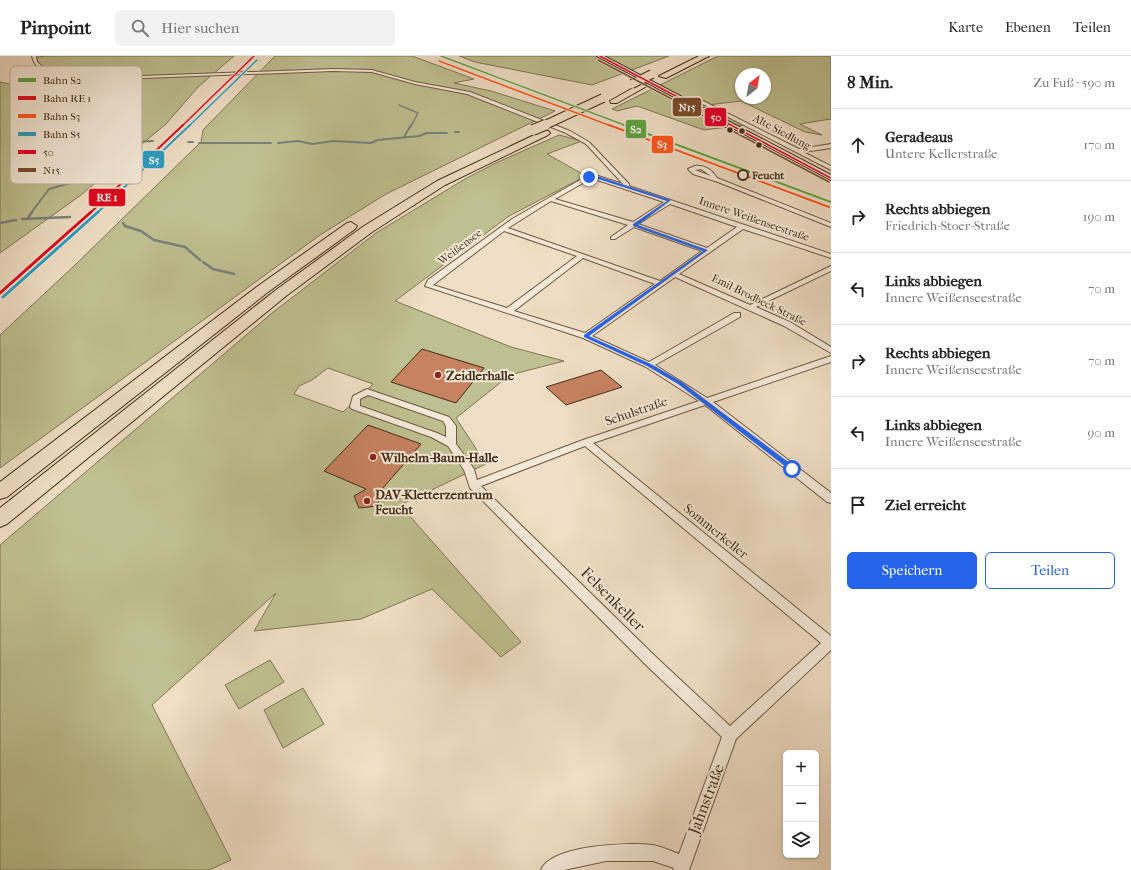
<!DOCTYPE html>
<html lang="de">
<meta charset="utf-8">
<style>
body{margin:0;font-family:"IM FELL French Canon",serif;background:#f2f2f2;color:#222}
.controls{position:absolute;right:12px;bottom:12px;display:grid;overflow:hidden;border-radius:6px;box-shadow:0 1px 3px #0004}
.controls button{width:36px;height:36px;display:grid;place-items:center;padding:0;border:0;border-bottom:1px solid #e0e0e0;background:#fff;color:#222;font:20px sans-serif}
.compass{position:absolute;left:735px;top:12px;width:36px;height:36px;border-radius:50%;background:#fff;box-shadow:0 1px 3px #0004;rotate:31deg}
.stop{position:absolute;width:12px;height:12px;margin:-9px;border:3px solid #2563eb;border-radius:50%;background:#fff}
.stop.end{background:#2563eb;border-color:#fff;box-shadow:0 1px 4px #0008}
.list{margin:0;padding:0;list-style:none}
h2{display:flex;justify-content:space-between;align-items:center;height:52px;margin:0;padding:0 16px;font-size:17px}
h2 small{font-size:13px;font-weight:400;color:#767676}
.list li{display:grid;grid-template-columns:26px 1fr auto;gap:12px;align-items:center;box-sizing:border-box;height:72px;padding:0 16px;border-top:1px solid #e0e0e0}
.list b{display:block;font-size:15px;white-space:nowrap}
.list p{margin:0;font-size:13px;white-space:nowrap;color:#767676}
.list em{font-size:13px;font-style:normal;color:#767676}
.actions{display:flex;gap:8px;padding:12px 16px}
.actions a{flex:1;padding:9px 0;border:1px solid #2563eb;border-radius:6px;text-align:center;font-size:14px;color:#2563eb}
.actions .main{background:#2563eb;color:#fff}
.icon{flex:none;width:22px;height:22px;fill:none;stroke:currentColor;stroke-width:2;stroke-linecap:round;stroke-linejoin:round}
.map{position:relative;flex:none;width:831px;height:814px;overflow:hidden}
header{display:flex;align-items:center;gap:24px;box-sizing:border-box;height:56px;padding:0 20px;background:#fff;border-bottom:1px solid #e0e0e0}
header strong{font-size:19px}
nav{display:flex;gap:22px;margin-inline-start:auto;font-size:14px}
.search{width:280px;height:36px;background:#f2f2f2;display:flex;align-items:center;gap:10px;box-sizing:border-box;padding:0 14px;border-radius:6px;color:#767676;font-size:15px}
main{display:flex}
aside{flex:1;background:#fff}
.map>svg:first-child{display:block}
.green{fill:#bfc091;stroke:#827654;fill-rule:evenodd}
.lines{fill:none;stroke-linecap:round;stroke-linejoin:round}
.stream-far2{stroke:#7a827b;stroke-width:1.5}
.stream-far1{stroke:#7a827b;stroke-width:2}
.stream{stroke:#7a827b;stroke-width:2.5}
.building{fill:#c78261;stroke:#452d16}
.street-casing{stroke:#705a42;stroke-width:2}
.secondary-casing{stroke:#452d16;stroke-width:2}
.highway-casing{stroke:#452d16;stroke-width:2}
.street{fill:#f5eada;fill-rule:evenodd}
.secondary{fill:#f5eada;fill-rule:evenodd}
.highway{fill:#f0dfc6;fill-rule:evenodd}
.highway-bridge-far1-casing{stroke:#452d16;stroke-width:10;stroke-linecap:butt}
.highway-bridge-casing{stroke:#452d16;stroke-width:12;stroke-linecap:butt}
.highway-bridge-far1{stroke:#f0dfc6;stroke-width:8}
.highway-bridge{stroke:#f0dfc6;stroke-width:10}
.bus-1-casing{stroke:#f5eada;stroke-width:3}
.bus-2-casing{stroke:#f5eada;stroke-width:3}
.bus-1{stroke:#e4002b;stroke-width:1.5}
.bus-2{stroke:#7a4b2a;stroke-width:1.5}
.rail-1-far1-casing{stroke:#f5eada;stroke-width:3}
.rail-1-casing{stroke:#f5eada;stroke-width:3.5}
.rail-2-far2-casing{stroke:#f5eada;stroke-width:3}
.rail-2-far1-casing{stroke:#f5eada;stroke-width:3.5}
.rail-2-casing{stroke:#f5eada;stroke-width:5}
.rail-3-far1-casing{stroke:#f5eada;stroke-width:3}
.rail-3-casing{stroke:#f5eada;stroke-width:3.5}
.rail-4-far2-casing{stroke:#f5eada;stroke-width:3}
.rail-4-far1-casing{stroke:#f5eada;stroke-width:3.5}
.rail-4-casing{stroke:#f5eada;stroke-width:5}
.rail-1-far1{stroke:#60a441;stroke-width:1.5}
.rail-1{stroke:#60a441;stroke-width:2}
.rail-2-far2{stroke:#df091d;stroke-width:1.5}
.rail-2-far1{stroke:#df091d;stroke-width:2}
.rail-2{stroke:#df091d;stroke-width:3}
.rail-3-far1{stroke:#ff561d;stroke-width:1.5}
.rail-3{stroke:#ff561d;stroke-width:2}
.rail-4-far2{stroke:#2c9ec2;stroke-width:1.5}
.rail-4-far1{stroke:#2c9ec2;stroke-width:2}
.rail-4{stroke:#2c9ec2;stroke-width:3}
.route{fill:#2563eb}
.bus-dot{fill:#452d16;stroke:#f5eada;stroke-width:1.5}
.stop-dot{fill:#f5eada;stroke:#452d16;stroke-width:2}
.poi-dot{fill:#8f2418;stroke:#f5eada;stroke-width:1.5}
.labels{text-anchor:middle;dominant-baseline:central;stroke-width:4;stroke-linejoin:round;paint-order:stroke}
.far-street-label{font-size:11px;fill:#452d16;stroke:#f5eada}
.far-stop-label{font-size:11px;font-weight:bold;fill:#452d16;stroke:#f5eada;text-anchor:start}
.poi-label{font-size:13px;font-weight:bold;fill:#452d16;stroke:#f5eada;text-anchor:start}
.street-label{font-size:13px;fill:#452d16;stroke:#f5eada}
.near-street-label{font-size:16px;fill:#452d16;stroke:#f5eada}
.key{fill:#f5eada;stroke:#c0b19f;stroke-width:1}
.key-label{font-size:11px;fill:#452d16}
.line-badge{stroke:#f5eada;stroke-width:1.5}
.badge-label{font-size:11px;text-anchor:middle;font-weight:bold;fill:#fff}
</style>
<header>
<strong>Pinpoint</strong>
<div class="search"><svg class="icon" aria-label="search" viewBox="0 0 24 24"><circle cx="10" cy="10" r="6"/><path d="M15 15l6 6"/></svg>Hier suchen</div>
<nav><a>Karte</a><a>Ebenen</a><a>Teilen</a></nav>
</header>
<main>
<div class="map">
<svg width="831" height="814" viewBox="0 0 831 814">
<rect width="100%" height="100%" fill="#f0dfc6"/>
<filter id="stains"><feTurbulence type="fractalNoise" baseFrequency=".005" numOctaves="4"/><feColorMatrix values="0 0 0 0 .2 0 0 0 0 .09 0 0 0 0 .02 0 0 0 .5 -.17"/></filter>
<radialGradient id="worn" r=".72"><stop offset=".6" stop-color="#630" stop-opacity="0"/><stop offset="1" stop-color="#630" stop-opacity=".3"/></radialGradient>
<path class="green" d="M47,0H234L198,31L166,68L131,97L81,139L0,197V26L14,29L38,26L40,16L45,14L38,7L37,1Z
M275,0H412L474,23L454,27L491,35L555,55L386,138L320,179L0,412V279L74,210L201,86L203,74Z
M459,0H669L592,29L475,6Z
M718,0H831V63L800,68L822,79L805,76L741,45L708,49L744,69L704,74L637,50L617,55L612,53ZM741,18H765V42H741Z
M559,79L582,85L547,98L586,120L509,160L395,245L511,291L564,305L510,319L456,362L486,408L400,449L521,586L501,601L432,533L361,563L254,575L276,537L152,649L231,804L209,814H0V489L272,257L376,177L465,123L498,106ZM328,312L373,328L343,356L294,338L299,330L312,324Z
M270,604L284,626L239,653L225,629Z
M303,632L324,668L283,692L264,654Z"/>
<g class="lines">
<path class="stream-far2" d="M399,49L418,57L411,70"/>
<path class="stream-far1" d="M455,76H459
M404,81L411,69
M188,86H193
M199,87H271
M278,87L298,85L312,88L333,85L371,87L378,84L419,80L427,77H447
M31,157L49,133L93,121L111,110L137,86L153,85"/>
<path class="stream" d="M22,163L70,161
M27,163L32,156
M0,167L16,164
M123,167L125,170L141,175L154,184L185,191L200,204
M203,206L213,213L234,218"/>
</g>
<path class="building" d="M422,293L484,312L456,347L391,326Z
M601,314L622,331L566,349L546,331Z
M368,369L421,388L383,432L377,450L359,452L354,440L366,433L324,415Z"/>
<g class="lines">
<g class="street-casing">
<path id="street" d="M32,0H36L37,6L43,11L52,15L85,20L116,21L333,13L372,14L415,26L470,36L570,75L589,86L629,128V130L831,198V202L743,173L679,218L750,249L831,210V215L756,251L790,266L831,291V297L784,270L675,221L592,280L649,306L734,257H740V261L655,309L707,342L831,300V306L713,346L831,437V447L827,446L705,349L593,387L831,580V594L736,683L689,814H673L674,812L653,805H606L564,814H541C551,789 628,786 652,789C661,790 671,795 679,798L722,681L647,610L470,432L464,414L448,390L431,381L352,353L350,351L353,340L367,333L449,361L456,370V388L474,413L477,424L583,384L699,345L646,311L583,282L425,230L428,224L512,163L587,120L595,119L623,128L586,88L566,77L467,38L415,28L372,16L333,15L116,23C96,23 36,27 32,0ZM590,123H594L664,146L633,166L555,143ZM551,145L628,169L611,181V183H615L634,171L702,195L660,225L508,172ZM670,148L737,171L707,192L638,168ZM504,175L577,200L507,252L433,229ZM583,202L655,228L585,277L514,255ZM368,339L443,365L446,370V381L437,377L360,350V343ZM585,390L821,587L730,670L657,602L481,430Z
M703,45L799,93L831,88V92L803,96L831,110V114L701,47Z
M695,110C705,109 712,114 717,122L831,167V171L718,126L693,118L688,113ZM701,113L711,120L695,114Z"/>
</g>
<g class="secondary-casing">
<path id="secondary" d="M597,0H604L831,119V124Z"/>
</g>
<g class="highway-casing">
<path id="highway" d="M699,0H709L666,22L659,20Z
M640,28H646L647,30L617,47H611L610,45Z
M545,74L548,75L550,77L548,79L445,129L372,176L286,240L7,468L0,471V452L276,234L364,170L437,125Z
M351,166L357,170L355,173L268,236L7,441L0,443V426L258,230L347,167Z"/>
</g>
<use href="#street" class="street"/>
<use href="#secondary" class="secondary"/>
<use href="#highway" class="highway"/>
<g class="highway-bridge-far1-casing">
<path id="highway-bridge-far1" d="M632,28L652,18
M543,70L603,42"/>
</g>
<g class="highway-bridge-casing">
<path id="highway-bridge" d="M533,74L545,69"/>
</g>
<use href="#highway-bridge-far1" class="highway-bridge-far1"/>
<use href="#highway-bridge" class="highway-bridge"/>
<g class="bus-1-casing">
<path id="bus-1" d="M600,0L831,122"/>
</g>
<g class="bus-2-casing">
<path id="bus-2" d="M598,4L829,126"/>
</g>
<use href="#bus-1" class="bus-1"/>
<use href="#bus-2" class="bus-2"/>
<g class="rail-1-far1-casing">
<path id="rail-1-far1" d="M441,0L627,70"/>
</g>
<g class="rail-1-casing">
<path id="rail-1" d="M624,69L831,146"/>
</g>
<g class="rail-2-far2-casing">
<path id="rail-2-far2" d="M182,70L254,0"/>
</g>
<g class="rail-2-far1-casing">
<path id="rail-2-far1" d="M90,157L183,69"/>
</g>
<g class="rail-2-casing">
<path id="rail-2" d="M0,237L91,156"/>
</g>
<g class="rail-3-far1-casing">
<path id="rail-3-far1" d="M439,5L611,70"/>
</g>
<g class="rail-3-casing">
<path id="rail-3" d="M609,69L829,151"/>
</g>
<g class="rail-4-far2-casing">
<path id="rail-4-far2" d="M189,70L257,4"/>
</g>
<g class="rail-4-far1-casing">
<path id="rail-4-far1" d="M97,157L190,69"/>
</g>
<g class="rail-4-casing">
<path id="rail-4" d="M3,241L98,156"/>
</g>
<use href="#rail-1-far1" class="rail-1-far1"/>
<use href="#rail-1" class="rail-1"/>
<use href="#rail-2-far2" class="rail-2-far2"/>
<use href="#rail-2-far1" class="rail-2-far1"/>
<use href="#rail-2" class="rail-2"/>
<use href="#rail-3-far1" class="rail-3-far1"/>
<use href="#rail-3" class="rail-3"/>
<use href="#rail-4-far2" class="rail-4-far2"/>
<use href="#rail-4-far1" class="rail-4-far1"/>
<use href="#rail-4" class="rail-4"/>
</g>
<path class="route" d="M589,120H597L671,144L638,169L708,194L589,280L651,308L682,326L795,411V414H790L678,328L647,310L584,281V279L703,195L633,170V168L667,145L595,122H588Z"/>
<g class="bus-dot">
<circle cx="730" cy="74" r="3.5"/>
<circle cx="742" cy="75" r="3.5"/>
<circle cx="759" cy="89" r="3.5"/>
</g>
<circle class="stop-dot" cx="743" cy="119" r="5"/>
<g class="poi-dot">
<circle cx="438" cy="319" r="4"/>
<circle cx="373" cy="401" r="4"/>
<circle cx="367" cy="445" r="4"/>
</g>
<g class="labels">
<g class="far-street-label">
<text transform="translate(782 76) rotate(28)">Alte Siedlung</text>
<text transform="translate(754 163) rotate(19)">Innere Weißenseestraße</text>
<text transform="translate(460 191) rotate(-37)">Weißensee</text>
<text transform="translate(759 244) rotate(26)">Emil-Brodbeck-Straße</text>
</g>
<g class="far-stop-label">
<text x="752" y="119">Feucht</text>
</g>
<g class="poi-label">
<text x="446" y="319">Zeidlerhalle</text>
<text x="381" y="401">Wilhelm-Baum-Halle</text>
<text x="375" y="438">DAV-Kletterzentrum<tspan x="375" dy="15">Feucht</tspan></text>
</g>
<g class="street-label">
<text transform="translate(636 355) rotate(-19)">Schulstraße</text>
<text transform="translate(716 475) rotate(39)">Sommerkeller</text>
</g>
<g class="near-street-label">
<text transform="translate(613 543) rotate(45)">Felsenkeller</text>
<text transform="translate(706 743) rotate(-69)">Jahnstraße</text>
</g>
</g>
<rect x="10" y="10" width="132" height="118" rx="6" class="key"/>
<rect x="18" y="22" width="18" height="4" fill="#60a441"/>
<rect x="18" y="40" width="18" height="4" fill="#df091d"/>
<rect x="18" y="58" width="18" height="4" fill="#ff561d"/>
<rect x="18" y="76" width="18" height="4" fill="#2c9ec2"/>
<rect x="18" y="94" width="18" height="4" fill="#e4002b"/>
<rect x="18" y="112" width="18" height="4" fill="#7a4b2a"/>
<g class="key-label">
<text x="43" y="28">Bahn S2</text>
<text x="43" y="46">Bahn RE 1</text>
<text x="43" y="64">Bahn S3</text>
<text x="43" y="82">Bahn S5</text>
<text x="43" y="100">50</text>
<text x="43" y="118">N15</text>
</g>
<g class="line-badge">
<rect x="672" y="41" width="30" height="20" rx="4" fill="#7a4b2a"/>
<rect x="704" y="51" width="23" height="20" rx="4" fill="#e4002b"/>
<rect x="625" y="63" width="22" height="20" rx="4" fill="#60a441"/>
<rect x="651" y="79" width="23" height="19" rx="4" fill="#ff561d"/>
<rect x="142" y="94" width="23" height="19" rx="4" fill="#2c9ec2"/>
<rect x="88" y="132" width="38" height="19" rx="4" fill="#df091d"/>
</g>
<g class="badge-label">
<text x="687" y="55">N15</text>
<text x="716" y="65">50</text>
<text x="636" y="77">S2</text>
<text x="662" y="92">S3</text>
<text x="154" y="108">S5</text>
<text x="107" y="145">RE 1</text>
</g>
<rect width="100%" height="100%" filter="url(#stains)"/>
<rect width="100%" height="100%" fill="url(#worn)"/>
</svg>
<div class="controls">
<button>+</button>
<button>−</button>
<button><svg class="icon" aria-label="layers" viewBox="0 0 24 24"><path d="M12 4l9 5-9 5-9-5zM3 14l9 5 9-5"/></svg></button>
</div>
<svg class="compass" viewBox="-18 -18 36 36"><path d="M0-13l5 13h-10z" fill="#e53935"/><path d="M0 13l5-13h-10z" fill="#767676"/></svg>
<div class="stop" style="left:792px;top:413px"></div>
<div class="stop end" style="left:589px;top:121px"></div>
</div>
<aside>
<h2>8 Min.<small>Zu Fuß · 590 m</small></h2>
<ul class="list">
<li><svg class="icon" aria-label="ahead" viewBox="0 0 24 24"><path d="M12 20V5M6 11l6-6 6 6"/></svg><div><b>Geradeaus</b><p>Untere Kellerstraße</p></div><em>170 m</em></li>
<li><svg class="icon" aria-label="right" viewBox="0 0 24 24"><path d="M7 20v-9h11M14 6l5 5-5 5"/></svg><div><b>Rechts abbiegen</b><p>Friedrich-Stoer-Straße</p></div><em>190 m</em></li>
<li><svg class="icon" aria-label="left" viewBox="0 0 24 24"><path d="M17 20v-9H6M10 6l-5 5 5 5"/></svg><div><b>Links abbiegen</b><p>Innere Weißenseestraße</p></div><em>70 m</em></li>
<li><svg class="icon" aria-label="right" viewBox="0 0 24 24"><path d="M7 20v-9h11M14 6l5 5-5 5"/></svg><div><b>Rechts abbiegen</b><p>Innere Weißenseestraße</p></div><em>70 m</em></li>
<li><svg class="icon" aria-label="left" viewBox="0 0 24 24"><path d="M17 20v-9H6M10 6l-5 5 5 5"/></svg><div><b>Links abbiegen</b><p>Innere Weißenseestraße</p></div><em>90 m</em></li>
<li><svg class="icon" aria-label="arrive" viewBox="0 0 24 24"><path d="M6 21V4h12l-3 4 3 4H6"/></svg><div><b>Ziel erreicht</b></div></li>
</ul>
<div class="actions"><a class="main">Speichern</a><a>Teilen</a></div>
</aside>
</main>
